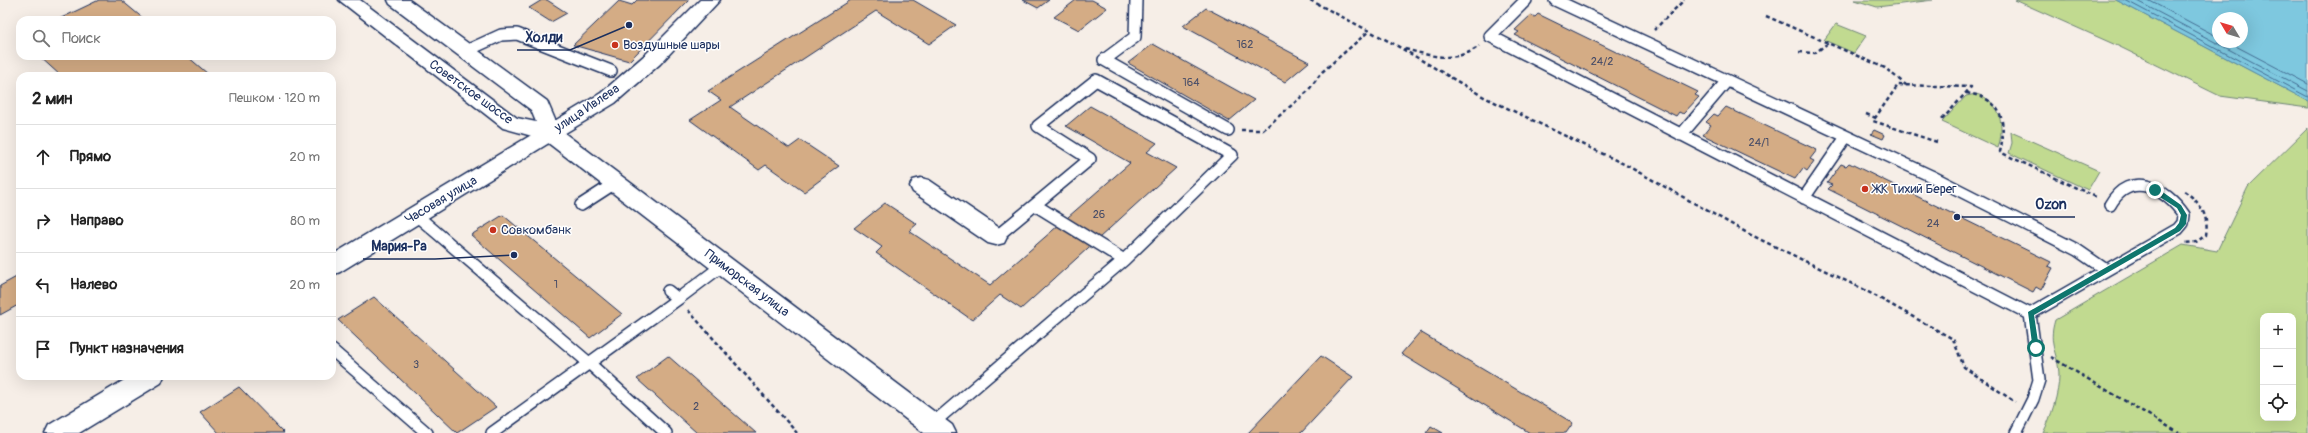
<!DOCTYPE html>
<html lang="ru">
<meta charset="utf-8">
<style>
body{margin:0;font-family:Pangolin,sans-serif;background:#f2f2f2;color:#222}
.controls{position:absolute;right:12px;bottom:12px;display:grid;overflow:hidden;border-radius:8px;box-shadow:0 4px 16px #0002}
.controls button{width:36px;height:36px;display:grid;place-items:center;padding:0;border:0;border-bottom:1px solid #e0e0e0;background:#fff;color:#222;font:20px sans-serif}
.compass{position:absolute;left:2212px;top:12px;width:36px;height:36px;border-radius:50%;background:#fff;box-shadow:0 4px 16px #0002;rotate:308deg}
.stop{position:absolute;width:12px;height:12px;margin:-9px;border:3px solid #0f766e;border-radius:50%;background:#fff}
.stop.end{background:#0f766e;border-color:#fff;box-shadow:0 1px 4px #0008}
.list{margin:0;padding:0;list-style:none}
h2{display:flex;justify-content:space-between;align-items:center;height:52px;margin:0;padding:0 16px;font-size:17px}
h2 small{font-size:13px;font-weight:400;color:#767676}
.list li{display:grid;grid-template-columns:26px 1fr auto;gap:12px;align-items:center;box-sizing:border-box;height:64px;padding:0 16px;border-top:1px solid #e0e0e0}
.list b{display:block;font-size:15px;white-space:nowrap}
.list em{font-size:13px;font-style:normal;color:#767676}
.icon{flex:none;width:22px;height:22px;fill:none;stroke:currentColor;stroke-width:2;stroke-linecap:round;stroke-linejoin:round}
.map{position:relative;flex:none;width:2308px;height:433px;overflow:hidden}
.search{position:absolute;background:#fff;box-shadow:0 4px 16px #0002;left:16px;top:16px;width:320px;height:44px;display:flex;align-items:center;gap:10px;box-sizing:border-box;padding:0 14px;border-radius:12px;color:#767676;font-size:15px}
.panel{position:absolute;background:#fff;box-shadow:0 4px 16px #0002;left:16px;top:72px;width:320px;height:308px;border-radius:12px}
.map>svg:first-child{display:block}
.green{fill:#c1da90;stroke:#6e8477;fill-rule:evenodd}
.water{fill:#7ec8df;stroke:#568bab;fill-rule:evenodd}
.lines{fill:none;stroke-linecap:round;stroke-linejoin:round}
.shore{stroke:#436c92;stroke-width:1}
.building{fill:#d4ac85;stroke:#1b2f5e}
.service-casing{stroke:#1b2f5e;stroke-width:14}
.minor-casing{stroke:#1b2f5e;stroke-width:3}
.secondary-casing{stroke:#1b2f5e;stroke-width:3}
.trunk-casing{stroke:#1b2f5e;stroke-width:3}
.path{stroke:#1b2f5e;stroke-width:2.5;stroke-dasharray:4 3;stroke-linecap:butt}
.service{stroke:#fff;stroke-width:11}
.minor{fill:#fff;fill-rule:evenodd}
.secondary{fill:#fff;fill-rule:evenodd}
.trunk{fill:#fff;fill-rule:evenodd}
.route{fill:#0f766e}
.poi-dot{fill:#c8321e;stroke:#fff;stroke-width:1.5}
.labels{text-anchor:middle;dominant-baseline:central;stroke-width:3;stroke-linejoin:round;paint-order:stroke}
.number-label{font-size:11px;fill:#494e68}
.poi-label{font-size:13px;fill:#1b2f5e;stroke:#fff;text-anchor:start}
.street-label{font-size:13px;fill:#1b2f5e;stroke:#fff}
.leader{fill:none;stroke:#1b2f5e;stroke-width:1.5}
.callout-dot{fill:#1b2f5e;stroke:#fff;stroke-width:1.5}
.callout-label{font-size:14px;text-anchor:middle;font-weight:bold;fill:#1b2f5e;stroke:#fff;stroke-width:3;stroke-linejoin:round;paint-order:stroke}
</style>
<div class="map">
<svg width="2308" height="433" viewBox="0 0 2308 433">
<rect width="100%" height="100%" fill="#f6eee7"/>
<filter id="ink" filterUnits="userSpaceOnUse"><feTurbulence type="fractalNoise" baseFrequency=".025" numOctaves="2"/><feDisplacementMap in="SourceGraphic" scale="8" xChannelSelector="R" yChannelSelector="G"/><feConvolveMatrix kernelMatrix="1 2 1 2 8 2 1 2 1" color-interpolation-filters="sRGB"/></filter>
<g filter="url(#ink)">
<path class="green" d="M1855,0H1933L1877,7Z
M2015,0H2116L2308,101V108L2220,96L2118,46Z
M1836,24L1866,36L1854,53L1824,40Z
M1976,94C2001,100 2005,127 1998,148L1942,122L1966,96Z
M2308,128V433H2043C2051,418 2059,392 2059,376C2059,353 2047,346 2055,320L2183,245L2217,251L2248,187ZM2263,316H2293V418H2263Z
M2011,132L2099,171L2088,190L2009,153L2012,143Z"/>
<path class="water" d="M2116,0H2308V101ZM2218,18H2242V42H2218Z"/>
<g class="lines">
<path class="shore" d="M2125,0L2308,97
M2135,0L2308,91
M2148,0L2218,37
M2228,42L2308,84"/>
</g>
<path class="building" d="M99,0H121L145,20H57Z
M542,0H547L567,13L551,22L529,8Z
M637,0H689L629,61L573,45L619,1L632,5Z
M851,0H913L956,25L929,44L876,11L730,107L789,148L800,140L839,166L804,192L766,165L759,170L690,120L721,100L708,91Z
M1023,0H1049L1038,8Z
M1076,0H1092L1107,8L1079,30L1054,17Z
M1206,8L1309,62L1285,82L1183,26Z
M1538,14L1698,92L1695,95L1699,97L1683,114L1679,112L1676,116L1515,35L1519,32L1515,30L1531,15L1535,17Z
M1153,44L1254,100L1229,121L1128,63Z
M39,56H187L208,74L205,76H61Z
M1090,106L1157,143L1147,152L1176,168L1021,309L1000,295L972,320L876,253L882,247L854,228L885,203L917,224L909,231L990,285L1130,163L1066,126Z
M1726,107L1817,150L1810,159L1814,161L1807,171L1803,168L1795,179L1703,135L1711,125L1706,122L1714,114L1718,116Z
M1874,130L1885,135L1883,139L1871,134Z
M1849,163L2051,262L2048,266L2053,268L2041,290L2036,287L2033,292L1828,189L1832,185L1827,183L1841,164L1846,166Z
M503,215L529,237L622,314L590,338L471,235Z
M20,275V304L0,315V286Z
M374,297L496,407L457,433L338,320Z
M1420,332L1573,423L1566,433H1530L1401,354Z
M668,356L756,433H697L637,379Z
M1321,356L1353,377L1301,433H1248Z
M239,387L284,433H219L200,412Z
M1431,426L1443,433H1426Z"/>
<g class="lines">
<g class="service-casing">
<path id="service" d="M1136,0L1135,37L1104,60L1228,130
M1526,0L1490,36L2030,314
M1555,0L1931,176L2077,250L2106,270
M466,51L501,35L517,34L611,71
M1681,135L1726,82
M1804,198L1846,137
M581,205L615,183
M416,215L589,363L666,433
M996,237L1090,159L1038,126L1096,80L1232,155L1124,260
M668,291L678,299L723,265
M332,350L427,433
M932,424L1124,260L1035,205
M492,433L678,299
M2016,433L2033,399L2039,380L2030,314L2178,229L2183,223L2184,215C2166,188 2130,169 2110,205"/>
</g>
<g class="minor-casing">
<path id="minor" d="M700,0H720L660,64L615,103L557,138L550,140L543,138L540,133L543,128L601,93L646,54Z
M921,178L929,180L1004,231L1007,237L1004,243L996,245L988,243L913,192L910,186L913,180Z"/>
</g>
<g class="secondary-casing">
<path id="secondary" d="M550,126L557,128L560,133L557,138L340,272L332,275V255L543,128Z
M131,376H164L161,383L79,433H45L49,425Z"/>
</g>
<g class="trunk-casing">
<path id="trunk" d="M339,0H360L517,118L536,122L531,110L390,4L388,0H409L547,101L559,129L952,425L956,433H924L543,139L503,128Z"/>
</g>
<path class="path" d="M1310,0L1394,44L1484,97L1624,164L1751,235L1861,288L1953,339L1964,367L2015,402
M1766,16L1885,68L1906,85
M1654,30L1684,0
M1405,49C1431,56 1456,64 1479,46
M1799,52L1815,53L1828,43
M1966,93C2002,98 2007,120 2000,152L2098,198
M1866,114L1876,118
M1241,130H1263L1307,92L1322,72L1369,31
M1937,142L1873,121L1898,85L1971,87L1940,122
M2184,191C2200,202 2209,215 2206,235L2196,242L2185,243
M688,310L797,433
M2051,357L2179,433"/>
<use href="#service" class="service"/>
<use href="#minor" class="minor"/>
<use href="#secondary" class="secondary"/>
<use href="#trunk" class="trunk"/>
</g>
</g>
<path class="route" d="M2152,188H2157L2181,205L2187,215L2186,224L2180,231L2034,315L2039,348L2033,351L2028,312L2175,228L2179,223L2181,215L2177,208L2152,192Z"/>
<g class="poi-dot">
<circle cx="615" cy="45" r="4"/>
<circle cx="1865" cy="189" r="4"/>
<circle cx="493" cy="230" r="4"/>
</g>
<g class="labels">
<g class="number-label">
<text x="1245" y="44">162</text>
<text x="1602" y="61">24/2</text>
<text x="1191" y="82">164</text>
<text x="1759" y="142">24/1</text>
<text x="1099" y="214">26</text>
<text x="1933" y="223">24</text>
<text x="556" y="284">1</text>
<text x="416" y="364">3</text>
<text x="696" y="406">2</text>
</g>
<g class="poi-label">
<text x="623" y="45">Воздушные шары</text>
<text x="1873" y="189">ЖК Тихий Берег</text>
<text x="501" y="230">Совкомбанк</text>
</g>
<g class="street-label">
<text transform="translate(471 92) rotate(36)">Советское шоссе</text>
<text transform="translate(587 108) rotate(-34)">улица Ивлева</text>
<text transform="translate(441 200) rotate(-31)">Часовая улица</text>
<text transform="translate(747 283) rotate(37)">Приморская улица</text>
</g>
</g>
<path class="leader" d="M629 25L570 50H517M1957 217L2027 217H2075M514 255L435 259H363"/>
<g class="callout-dot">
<circle cx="629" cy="25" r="4"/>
<circle cx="1957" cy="217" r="4"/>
<circle cx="514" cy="255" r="4"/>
</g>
<g class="callout-label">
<text x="544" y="42">Холди</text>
<text x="2051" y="209">Ozon</text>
<text x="399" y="251">Мария-Ра</text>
</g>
</svg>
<div class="controls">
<button>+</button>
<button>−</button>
<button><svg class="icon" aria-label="locate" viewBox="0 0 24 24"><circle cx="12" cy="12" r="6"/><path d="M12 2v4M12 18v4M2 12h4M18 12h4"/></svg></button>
</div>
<svg class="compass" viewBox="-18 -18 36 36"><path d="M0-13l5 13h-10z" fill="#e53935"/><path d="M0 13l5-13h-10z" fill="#767676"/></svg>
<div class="stop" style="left:2036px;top:348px"></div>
<div class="stop end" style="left:2155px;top:190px"></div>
<div class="search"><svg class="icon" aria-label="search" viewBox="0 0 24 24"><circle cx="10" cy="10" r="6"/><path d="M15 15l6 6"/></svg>Поиск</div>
<section class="panel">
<h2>2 мин<small>Пешком · 120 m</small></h2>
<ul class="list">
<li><svg class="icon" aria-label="ahead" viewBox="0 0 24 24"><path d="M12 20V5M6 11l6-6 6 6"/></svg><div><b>Прямо</b></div><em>20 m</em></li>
<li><svg class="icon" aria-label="right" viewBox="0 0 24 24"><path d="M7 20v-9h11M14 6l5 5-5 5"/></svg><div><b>Направо</b></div><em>80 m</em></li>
<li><svg class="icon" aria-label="left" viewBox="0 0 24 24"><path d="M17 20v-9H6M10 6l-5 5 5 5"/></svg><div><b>Налево</b></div><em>20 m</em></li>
<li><svg class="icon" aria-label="arrive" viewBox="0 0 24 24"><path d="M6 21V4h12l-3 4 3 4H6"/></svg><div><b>Пункт назначения</b></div></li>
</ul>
</section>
</div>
